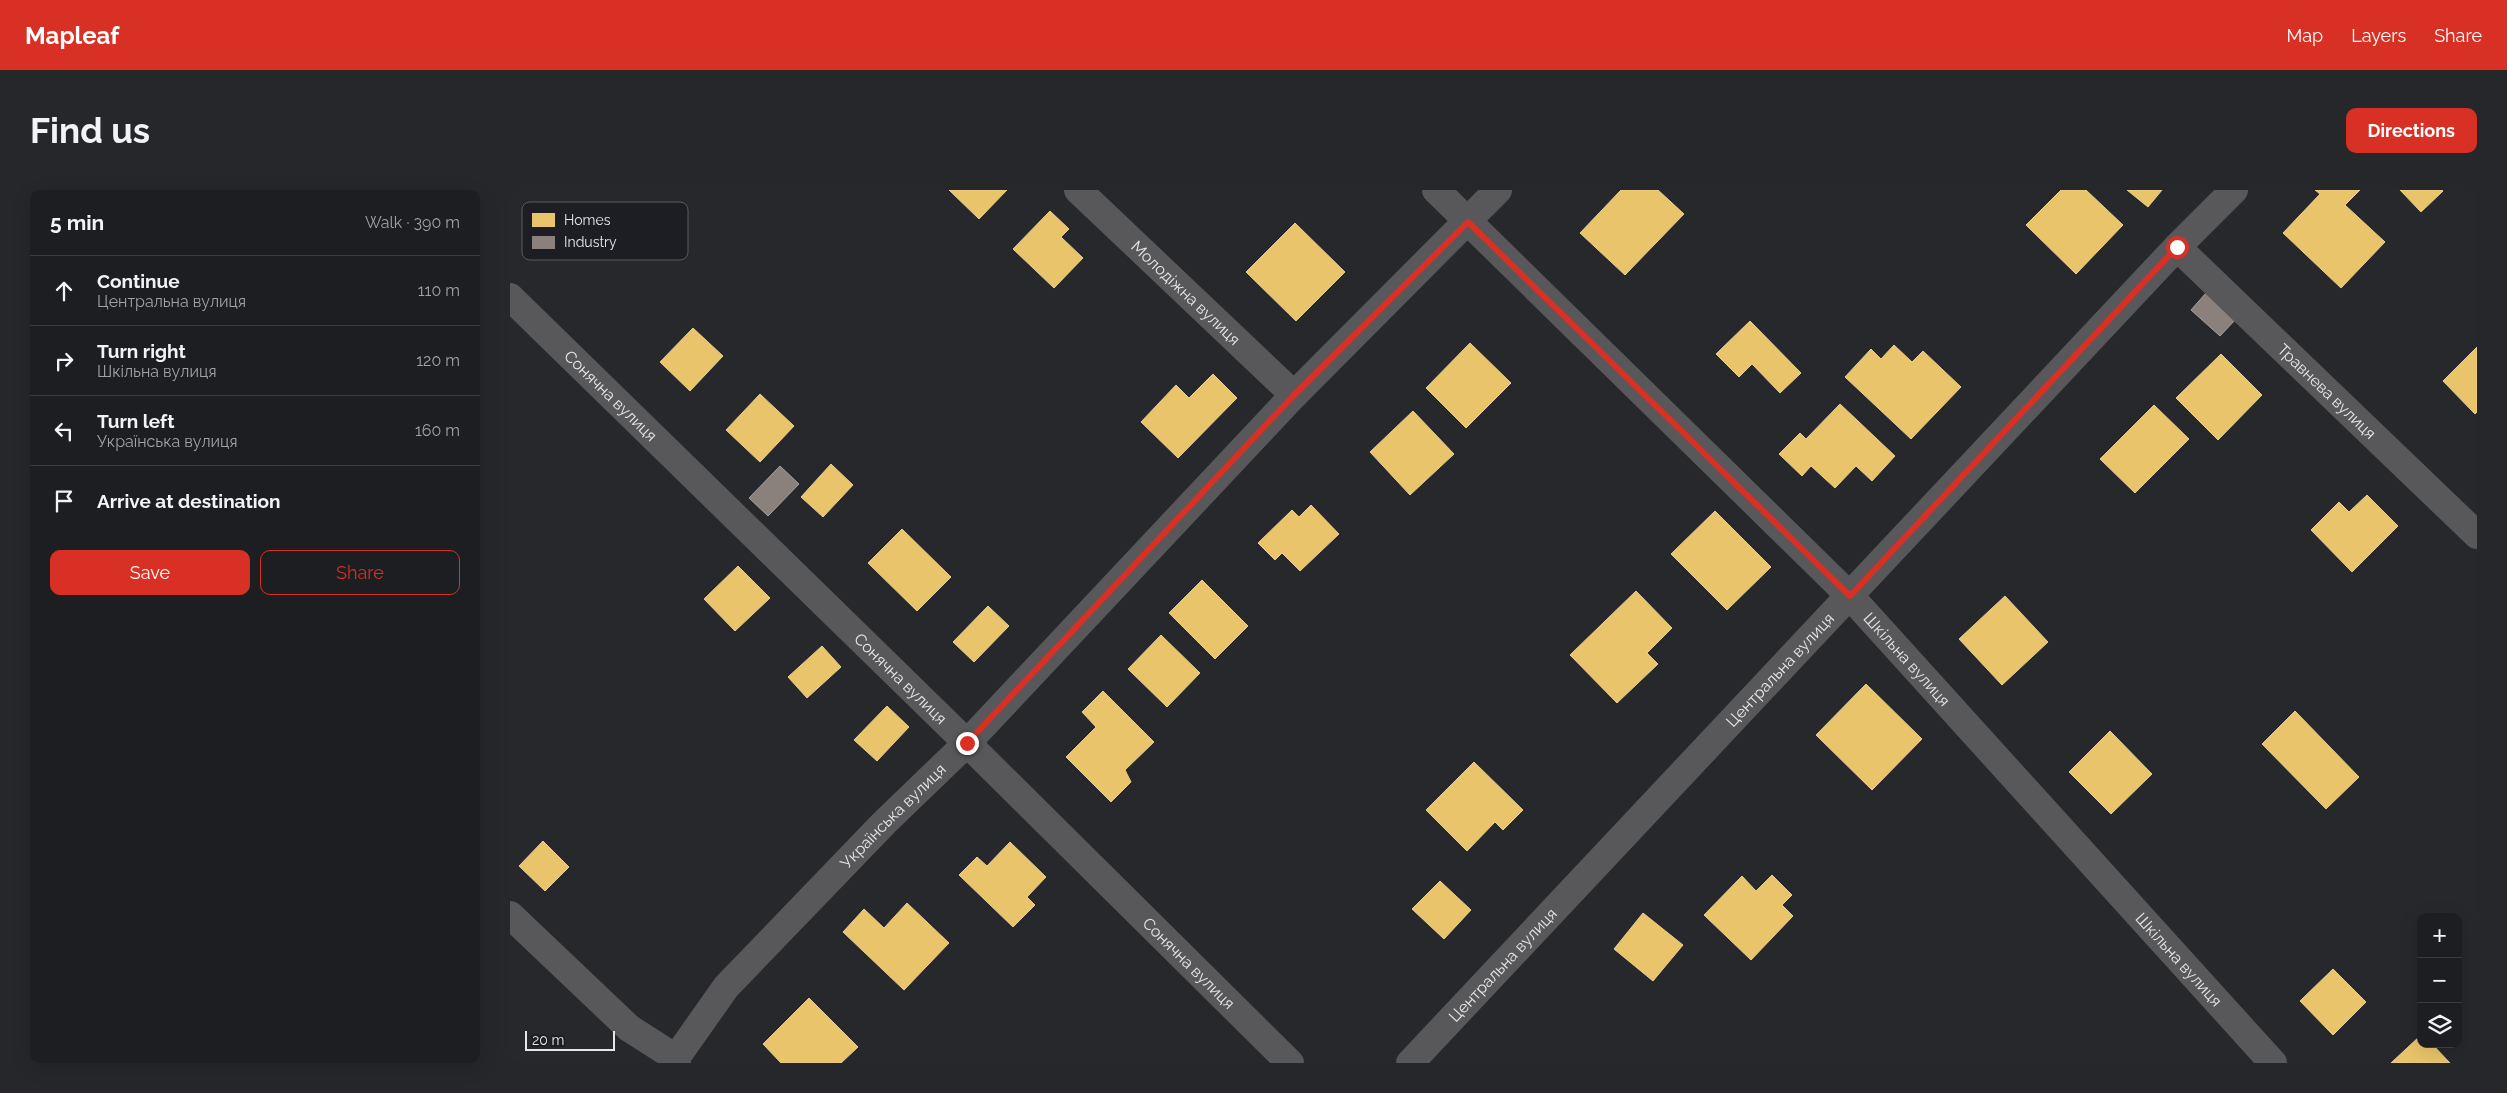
<!DOCTYPE html>
<meta charset="utf-8">
<style>
body{margin:0;font-family:Raleway,sans-serif;background:#25272a;color:#f1f3f6}
.controls{position:absolute;right:15px;bottom:15px;display:grid;overflow:hidden;border-radius:10px;box-shadow:0 5px 20px #0002}
.controls button{width:45px;height:45px;display:grid;place-items:center;padding:0;border:0;border-bottom:1px solid #3b3c3f;background:#1d1e21;color:#f1f3f6;font:25px sans-serif}
.scale{position:absolute;left:15px;bottom:12px;width:90px;box-sizing:border-box;padding-left:5px;border:2px solid #e7e7eb;border-top:0;font-size:14px;line-height:18px;white-space:nowrap;color:#e7e7eb;-webkit-text-stroke:4px #1d1e23;paint-order:stroke}
.stop{position:absolute;width:15px;height:15px;margin:-11px;border:4px solid #d93025;border-radius:50%;background:#fff}
.stop.end{background:#d93025;border-color:#fff;box-shadow:0 1px 5px #0008}
.list{margin:0;padding:0;list-style:none}
h2{display:flex;justify-content:space-between;align-items:center;height:65px;margin:0;padding:0 20px;font-size:21px}
h2 small{font-size:16px;font-weight:400;color:#a0a2a5}
.list li{display:grid;grid-template-columns:32px 1fr auto;gap:15px;align-items:center;box-sizing:border-box;height:70px;padding:0 20px;border-top:1px solid #3b3c3f}
.list b{display:block;font-size:19px;white-space:nowrap}
.list p{margin:0;font-size:16px;white-space:nowrap;color:#a0a2a5}
.list em{font-size:16px;font-style:normal;color:#a0a2a5}
.actions{display:flex;gap:10px;padding:15px 20px}
.actions a{flex:1;padding:11px 0;border:1px solid #d93025;border-radius:10px;text-align:center;font-size:18px;color:#d93025}
.actions .main{background:#d93025;color:#fff}
.icon{flex:none;width:28px;height:28px;fill:none;stroke:currentColor;stroke-width:2;stroke-linecap:round;stroke-linejoin:round}
.map{position:relative;flex:none;width:1967px;height:873px;overflow:hidden;border-radius:10px}
header{display:flex;align-items:center;gap:30px;box-sizing:border-box;height:70px;padding:0 25px;background:#d93025;color:#fff}
header strong{font-size:24px}
nav{display:flex;gap:28px;margin-inline-start:auto;font-size:18px}
.intro{display:flex;align-items:center;justify-content:space-between;box-sizing:border-box;height:120px;padding:0 30px}
h1{margin:0;font-size:35px}
.button{padding:12px 22px;border-radius:10px;background:#d93025;color:#fff;font-size:18px;font-weight:700}
main{display:flex;gap:30px;padding:0 30px}
aside{flex:1;background:#1d1e21;border-radius:10px;box-shadow:0 5px 20px #0002}
.map>svg:first-child{display:block}
.homes{fill:#e9c46a;stroke:#e8ce91}
.industry{fill:#8a817c;stroke:#a6a09d}
.lines{fill:none;stroke-linecap:round;stroke-linejoin:round}
.minor{stroke:#58585a;stroke-width:28}
.route{stroke:#d93025;stroke-width:6}
.labels{text-anchor:middle;dominant-baseline:central;stroke-width:5;stroke-linejoin:round;paint-order:stroke}
.street-label{font-size:16px;fill:#e7e7eb;stroke:#1d1e23}
.key{fill:#1d1e23;stroke:#5a5a5f;stroke-width:1}
.key-label{font-size:14px;fill:#e7e7eb}
</style>
<header>
<strong>Mapleaf</strong>
<nav><a>Map</a><a>Layers</a><a>Share</a></nav>
</header>
<div class="intro"><h1>Find us</h1><a class="button">Directions</a></div>
<main>
<aside>
<h2>5 min<small>Walk · 390 m</small></h2>
<ul class="list">
<li><svg class="icon" aria-label="ahead" viewBox="0 0 24 24"><path d="M12 20V5M6 11l6-6 6 6"/></svg><div><b>Continue</b><p>Центральна вулиця</p></div><em>110 m</em></li>
<li><svg class="icon" aria-label="right" viewBox="0 0 24 24"><path d="M7 20v-9h11M14 6l5 5-5 5"/></svg><div><b>Turn right</b><p>Шкільна вулиця</p></div><em>120 m</em></li>
<li><svg class="icon" aria-label="left" viewBox="0 0 24 24"><path d="M17 20v-9H6M10 6l-5 5 5 5"/></svg><div><b>Turn left</b><p>Українська вулиця</p></div><em>160 m</em></li>
<li><svg class="icon" aria-label="arrive" viewBox="0 0 24 24"><path d="M6 21V4h12l-3 4 3 4H6"/></svg><div><b>Arrive at destination</b></div></li>
</ul>
<div class="actions"><a class="main">Save</a><a>Share</a></div>
</aside>
<div class="map">
<svg width="1967" height="873" viewBox="0 0 1967 873">
<rect width="100%" height="100%" fill="#27282c"/>
<path class="homes" d="M439,0H497L469,29Z
M1111,0H1148L1174,24L1115,85L1070,43Z
M1551,0H1576L1613,35L1566,84L1516,35Z
M1617,0H1652L1638,17Z
M1805,0H1850L1835,15L1875,52L1831,98L1773,43L1810,4Z
M1890,0H1932L1933,1L1911,22Z
M540,21L559,39L551,47L573,68L544,98L503,59Z
M785,33L835,82L786,131L736,82Z
M1240,131L1291,183L1270,203L1242,174L1229,187L1206,164Z
M183,138L213,166L180,201L150,172Z
M960,153L1001,193L956,238L916,198Z
M1384,155L1402,172L1413,161L1451,197L1401,249L1335,187L1361,159L1371,169Z
M1967,157V222L1965,224L1933,191Z
M1711,164L1752,205L1708,250L1666,208Z
M703,184L727,208L668,268L631,232L666,195L679,208Z
M250,204L284,236L250,272L216,240Z
M1330,214L1385,266L1362,291L1346,276L1325,298L1301,276L1292,286L1269,264L1290,243L1296,249Z
M1644,215L1679,249L1625,303L1590,269Z
M903,221L944,264L900,305L860,262Z
M321,274L343,295L313,327L291,307Z
M1857,305L1888,336L1842,382L1801,340L1829,312L1839,322Z
M801,315L829,344L790,381L772,363L765,370L748,353L782,320L789,327Z
M1205,321L1261,377L1217,420L1161,364Z
M392,339L441,387L407,421L358,373Z
M228,376L260,408L225,441L194,409Z
M692,390L738,436L705,469L659,423Z
M1126,401L1162,438L1137,463L1148,474L1107,513L1060,465Z
M1495,406L1538,452L1492,495L1449,449Z
M478,416L499,436L464,472L443,452Z
M651,445L690,483L657,517L618,479Z
M312,456L331,477L297,508L278,487Z
M1356,494L1412,549L1362,600L1306,545Z
M593,501L644,552L615,580L621,592L601,612L556,567L586,537L572,522Z
M377,516L399,537L367,571L344,550Z
M1785,521L1849,587L1816,619L1752,554Z
M1600,541L1642,584L1601,624L1559,582Z
M964,572L1013,620L993,640L985,632L957,661L916,620Z
M33,651L59,677L35,701L9,676Z
M500,652L536,687L517,707L525,715L503,737L449,685L467,667L477,676Z
M1262,685L1282,705L1272,715L1283,726L1241,770L1194,725L1232,686L1246,701Z
M930,691L961,720L934,749L902,719Z
M397,713L439,753L394,800L333,742L354,719L374,738Z
M1133,723L1173,755L1143,791L1104,759Z
M1823,779L1856,812L1823,845L1790,811Z
M299,808L348,857L331,873H271L253,854Z
M1911,845V854H1922L1940,873H1881Z"/>
<path class="industry" d="M1696,103L1726,129L1710,146L1681,120Z
M270,276L289,294L258,326L239,308Z"/>
<g class="lines">
<g class="minor">
<path id="s1" d="M568,0L784,205"/>
<path id="s2" d="M926,0L1340,406L1763,873"/>
<path id="s3" d="M1667,57L1967,345"/>
<path id="s4" d="M0,107L457,553L780,873"/>
<path d="M0,725L119,838L166,868"/>
<path id="s5" d="M167,873L166,868L216,797L374,633L457,553L784,205L988,0"/>
<path id="s6" d="M900,873L1667,57L1724,0"/>
</g>
</g>
<g class="lines">
<path class="route" d="M457,553L784,205L958,32L1340,406L1667,57"/>
</g>
<g class="labels">
<g class="street-label">
<text stroke="none"><textPath href="#s1" startOffset="149">Молодіжна вулиця</textPath></text>
<text stroke="none"><textPath href="#s3" startOffset="208">Травнева вулиця</textPath></text>
<text stroke="none"><textPath href="#s4" startOffset="141">Сонячна вулиця</textPath></text>
<text stroke="none"><textPath href="#s2" startOffset="665">Шкільна вулиця</textPath></text>
<text stroke="none"><textPath href="#s6" startOffset="540">Центральна вулиця</textPath></text>
<text stroke="none"><textPath href="#s4" startOffset="546">Сонячна вулиця</textPath></text>
<text stroke="none"><textPath href="#s5" startOffset="331">Українська вулиця</textPath></text>
<text stroke="none"><textPath href="#s2" startOffset="1070">Шкільна вулиця</textPath></text>
<text stroke="none"><textPath href="#s4" startOffset="951">Сонячна вулиця</textPath></text>
<text stroke="none"><textPath href="#s6" startOffset="135">Центральна вулиця</textPath></text>
</g>
</g>
<rect x="12" y="12" width="166" height="58" rx="8" class="key"/>
<rect x="22" y="23" width="23" height="14" fill="#e9c46a"/>
<rect x="22" y="46" width="23" height="13" fill="#8a817c"/>
<g class="key-label">
<text x="54" y="35">Homes</text>
<text x="54" y="57">Industry</text>
</g>
</svg>
<div class="controls">
<button>+</button>
<button>−</button>
<button><svg class="icon" aria-label="layers" viewBox="0 0 24 24"><path d="M12 4l9 5-9 5-9-5zM3 14l9 5 9-5"/></svg></button>
</div>
<div class="scale">20 m</div>
<div class="stop" style="left:1667px;top:57px"></div>
<div class="stop end" style="left:457px;top:553px"></div>
</div>
</main>
